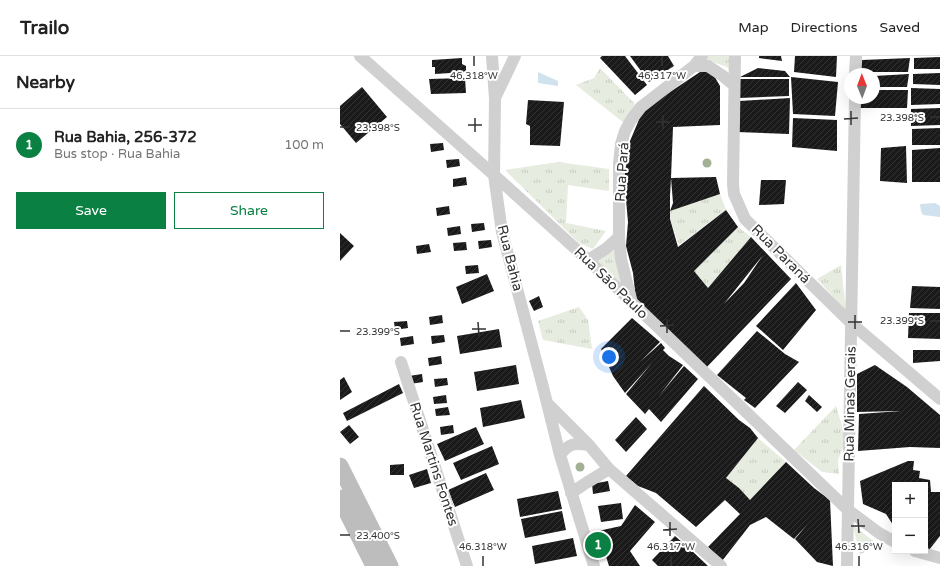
<!DOCTYPE html>
<meta charset="utf-8">
<style>
body{margin:0;font-family:"Varela Round",sans-serif;background:#f2f2f2;color:#222}
.controls{position:absolute;right:12px;bottom:12px;display:grid;overflow:hidden;border-radius:0px;box-shadow:0 4px 16px #0002}
.controls button{width:36px;height:36px;display:grid;place-items:center;padding:0;border:0;border-bottom:1px solid #e0e0e0;background:#fff;color:#222;font:20px sans-serif}
.compass{position:absolute;left:504px;top:12px;width:36px;height:36px;border-radius:50%;background:#fff;box-shadow:0 4px 16px #0002;rotate:359deg}
.you{position:absolute;left:269px;top:301px;width:14px;height:14px;margin:-10px;border:3px solid #fff;border-radius:50%;background:#1a73e8;box-shadow:0 0 0 6px #1a73e833}
.badge{display:grid;place-items:center;width:26px;height:26px;border-radius:50%;background:#0b8043;color:#fff;font-size:13px;font-weight:700}
.pin{position:absolute;translate:-50% -50%;border:2px solid #fff;box-shadow:0 1px 4px #0006}
.list{margin:0;padding:0;list-style:none}
h2{display:flex;justify-content:space-between;align-items:center;height:52px;margin:0;padding:0 16px;font-size:17px}
h2 small{font-size:13px;font-weight:400;color:#767676}
.list li{display:grid;grid-template-columns:26px 1fr auto;gap:12px;align-items:center;box-sizing:border-box;height:72px;padding:0 16px;border-top:1px solid #e0e0e0}
.list b{display:block;font-size:15px;white-space:nowrap}
.list p{margin:0;font-size:13px;white-space:nowrap;color:#767676}
.list em{font-size:13px;font-style:normal;color:#767676}
.actions{display:flex;gap:8px;padding:12px 16px}
.actions a{flex:1;padding:9px 0;border:1px solid #0b8043;border-radius:0px;text-align:center;font-size:14px;color:#0b8043}
.actions .main{background:#0b8043;color:#fff}
.map{position:relative;flex:none;width:600px;height:510px;overflow:hidden}
header{display:flex;align-items:center;gap:24px;box-sizing:border-box;height:56px;padding:0 20px;background:#fff;border-bottom:1px solid #e0e0e0}
header strong{font-size:19px}
nav{display:flex;gap:22px;margin-inline-start:auto;font-size:14px}
main{display:flex}
aside{flex:1;background:#fff}
.map>svg:first-child{display:block}
.grass{fill:url(#grass-tufts)}
.water{fill:#cfe2ee}
.building{fill:url(#building-hatch);fill-rule:evenodd}
.lines{fill:none;stroke-linecap:round;stroke-linejoin:round}
.minor{stroke:#d0d0d0;stroke-width:12}
.secondary{stroke:#bdbdbd;stroke-width:17}
.tree{fill:#a2b095}
.ticks{fill:none;stroke:#333;stroke-width:1.5}
.labels{text-anchor:middle;dominant-baseline:central;stroke-width:4;stroke-linejoin:round;paint-order:stroke}
.street-label{font-size:14px;fill:#333;stroke:#fff}
.ticks-label{font-size:10px;text-anchor:middle;fill:#333;stroke:#fff;stroke-width:4;stroke-linejoin:round;paint-order:stroke}
</style>
<header>
<strong>Trailo</strong>
<nav><a>Map</a><a>Directions</a><a>Saved</a></nav>
</header>
<main>
<aside>
<h2>Nearby<small></small></h2>
<ul class="list">
<li><span class="badge">1</span><div><b>Rua Bahia, 256-372</b><p>Bus stop · Rua Bahia</p></div><em>100 m</em></li>
</ul>
<div class="actions"><a class="main">Save</a><a>Share</a></div>
</aside>
<div class="map">
<svg width="600" height="510" viewBox="0 0 600 510">
<defs>
<pattern id="grass-tufts" width="24" height="20" patternUnits="userSpaceOnUse"><rect width="24" height="20" fill="#e6ecdf"/><path d="M3 7l-1-3M5 7V3M7 7l1-3M15 17l-1-3M17 17v-4M19 17l1-3" fill="none" stroke="#c6cbc0"/></pattern>
<pattern id="building-hatch" width="6" height="6" patternUnits="userSpaceOnUse"><rect width="6" height="6" fill="#1a1a1a"/><path d="M-1 1l2-2M0 6l6-6M5 7l2-2" fill="none" stroke="#333"/></pattern>
</defs>
<rect width="100%" height="100%" fill="#fff"/>
<path class="grass" d="M368,0H394L393,19L387,11L364,3Z
M260,12L295,48L284,67L236,29L254,22Z
M218,106L269,113V135L228,129L226,167L266,175L253,193L239,187L165,114Z
M380,138L386,154L339,189L330,163V155Z
M398,171L411,181L368,232L354,215Z
M278,193L283,232L254,205Z
M501,209L506,255L477,223Z
M239,251L248,264L252,293L203,284L198,265Z
M496,350L506,384L498,404L499,418L482,416L454,394Z
M418,382L446,406L410,444L399,432L386,422Z
M513,469L537,488L520,499Z"/>
<path class="water" d="M198,16L218,25V30L198,27Z
M595,147L600,150V161L583,159L581,155L580,148Z"/>
<path class="building" d="M262,0H285L307,29L295,39L260,2Z
M290,0H328L334,10L309,26Z
M419,0H441L442,5L419,2Z
M455,0H497L496,21L454,16Z
M600,1V13H574V2Z
M122,2V8L126,10V16L95,18V11H92V4Z
M570,2L568,16H521L522,4Z
M418,12L445,15L450,21H400Z
M363,14L373,18L380,30V69L333,71L331,122L376,121L380,138L330,155V163L338,191L386,154L398,171L354,215L368,232L411,181L451,223L365,313L296,244L293,217L286,190L288,166L284,121L290,85L303,54ZM331,122L333,147L330,155V140ZM423,199L404,227L384,248Z
M600,17V29L573,28V18Z
M569,18L567,31H534V20Z
M451,21L498,26L495,60L453,58Z
M125,22L126,37L91,38L89,23Z
M400,23H449V40L399,42Z
M22,31L47,61L16,87L0,68V50Z
M571,32L600,33V48L571,49Z
M534,34H568L567,52H520L521,42H534Z
M450,42L449,78L397,76L399,45Z
M188,44L224,46L220,90L190,89V70L186,68Z
M600,52V69L571,70V53Z
M453,62L497,64V95L452,91Z
M600,72V89H572V73Z
M103,87L104,94L91,96L90,88Z
M566,90L567,127L540,125L541,92Z
M600,92V126H572V94Z
M119,103L120,110L107,112L106,104Z
M126,121L127,129L113,131V123Z
M421,124H446L444,148L419,149Z
M109,150L110,158L97,160L96,152Z
M144,167L145,174L132,176L131,168Z
M120,170L121,178L108,180L107,172Z
M0,177L14,190L0,205Z
M151,184L152,191L139,193L138,185Z
M126,186L127,194L114,195L113,187Z
M89,188L91,196L77,198L76,190Z
M138,209L139,217L126,218L125,210Z
M147,218L154,235L122,248L116,231Z
M456,227L476,254L443,294L416,270Z
M572,230L600,231V253L570,252Z
M199,240L203,251L194,255L189,245Z
M569,257H600V283L568,282Z
M102,259L103,267L90,269L89,261Z
M292,262L320,286L301,305L321,287L325,292L323,294L329,300L343,309L319,340L344,310L358,323L321,366L309,353L305,358L286,338L312,307L285,337L273,320L261,293Z
M67,265L68,272L55,274L54,266Z
M159,273L162,291L120,298L117,280Z
M417,275L445,298L459,306L415,352L404,344L406,342L377,319Z
M104,279L105,286L92,288L91,280Z
M73,280L74,288L61,290L60,282Z
M573,294H600V305L573,307Z
M101,300L102,308L89,310L88,302Z
M176,309L179,328L137,335L134,316Z
M535,309L567,331L600,359V392L570,391L518,395L519,358L561,355L517,356V318Z
M82,318L83,326L70,328L69,320Z
M4,321L12,336L0,344V324Z
M107,322L108,329L95,331L94,323Z
M458,326L467,334L445,357L436,350Z
M59,328L63,337L7,365L3,357Z
M364,330L399,364L410,372L418,382L386,422L399,432L410,444L446,406L474,432L490,444L493,510L477,506L455,483L467,469L454,483L426,461L410,469L382,505L368,491L400,458L385,444L356,471L316,437L298,430L286,420Z
M106,339L107,347L94,348L93,341Z
M469,339L482,351L477,356L465,345Z
M181,344L185,362L143,371L140,352Z
M108,351L110,359L96,360L95,353Z
M296,361L307,373L286,396L275,384Z
M9,369L19,381L10,388L0,376Z
M113,369L114,377L101,379L100,371Z
M136,371L144,388L105,405L97,388Z
M152,390L159,408L121,424L113,407Z
M568,405H574L573,414L580,415L579,422L590,424L591,436H600V480L589,494L585,492V429H555V472L546,458L523,448L520,425Z
M64,408V419H50V409Z
M87,413L91,427L74,432L69,419Z
M146,417L154,434L115,451L108,434Z
M268,425L270,435L253,438L252,428Z
M218,435L222,453L180,461L177,443Z
M281,447L283,463L261,466L258,450Z
M295,449L315,466L290,495L300,510H269L258,475L281,470Z
M222,455L226,474L185,482L181,463Z
M335,480L350,493L368,510H318L312,504Z
M233,482L237,500L195,508L192,490Z"/>
<g class="lines">
<path class="minor" d="M20,0L154,119L248,204L508,454L539,477L555,486
M152,0L155,43L154,119L162,176L203,331L220,399L254,510
M395,0L393,128L394,138L405,163L511,267L600,343
M354,10H368L383,20L394,29
M515,18L516,0
M155,42L175,0
M248,204L267,192L279,181
M292,247L281,203L279,181V108L281,88L285,75L291,64L301,51L354,10L362,0
M61,306L127,510
M208,348L249,389L269,413L381,510
M220,399C229,387 234,387 249,389
M231,437L246,427L269,413
M575,495L600,502
M507,510L515,42"/>
<path class="secondary" d="M0,410L50,510
M0,442L34,510"/>
</g>
<g class="tree">
<circle cx="367" cy="107" r="4.5"/>
<circle cx="240" cy="411" r="4.5"/>
</g>
<path class="ticks" d="M134,0V10M322,0V10M511,55V69M323,59V73M590,61H600M135,62V76M504,63L518,62M316,66H330M128,69H142M0,71H10M515,259V273M327,263V277M590,265H600M138,266L139,280M508,266H522M320,270L334,269M132,273H146M0,275H10M518,463L519,477M330,466V480M511,470H525M323,474L337,473M0,479H10M143,500V510M331,500V510M519,500V510"/>
<g class="labels">
<g class="street-label">
<text transform="translate(282 116) rotate(-86)">Rua Pará</text>
<text transform="translate(441 198) rotate(45)">Rua Paraná</text>
<text transform="translate(170 202) rotate(76)">Rua Bahia</text>
<text transform="translate(271 227) rotate(44)">Rua São Paulo</text>
<text transform="translate(510 348) rotate(-89)">Rua Minas Gerais</text>
<text transform="translate(94 408) rotate(72)">Rua Martins Fontes</text>
</g>
</g>
<g class="ticks-label">
<text x="134" y="23">46.318°W</text>
<text x="322" y="23">46.317°W</text>
<text x="562" y="65">23.398°S</text>
<text x="38" y="75">23.398°S</text>
<text x="562" y="268">23.399°S</text>
<text x="38" y="279">23.399°S</text>
<text x="38" y="483">23.400°S</text>
<text x="143" y="494">46.318°W</text>
<text x="331" y="494">46.317°W</text>
<text x="519" y="494">46.316°W</text>
</g>
</svg>
<div class="controls">
<button>+</button>
<button>−</button>
</div>
<svg class="compass" viewBox="-18 -18 36 36"><path d="M0-13l5 13h-10z" fill="#e53935"/><path d="M0 13l5-13h-10z" fill="#767676"/></svg>
<div class="you"></div>
<div class="pin badge" style="left:258px;top:489px">1</div>
</div>
</main>
